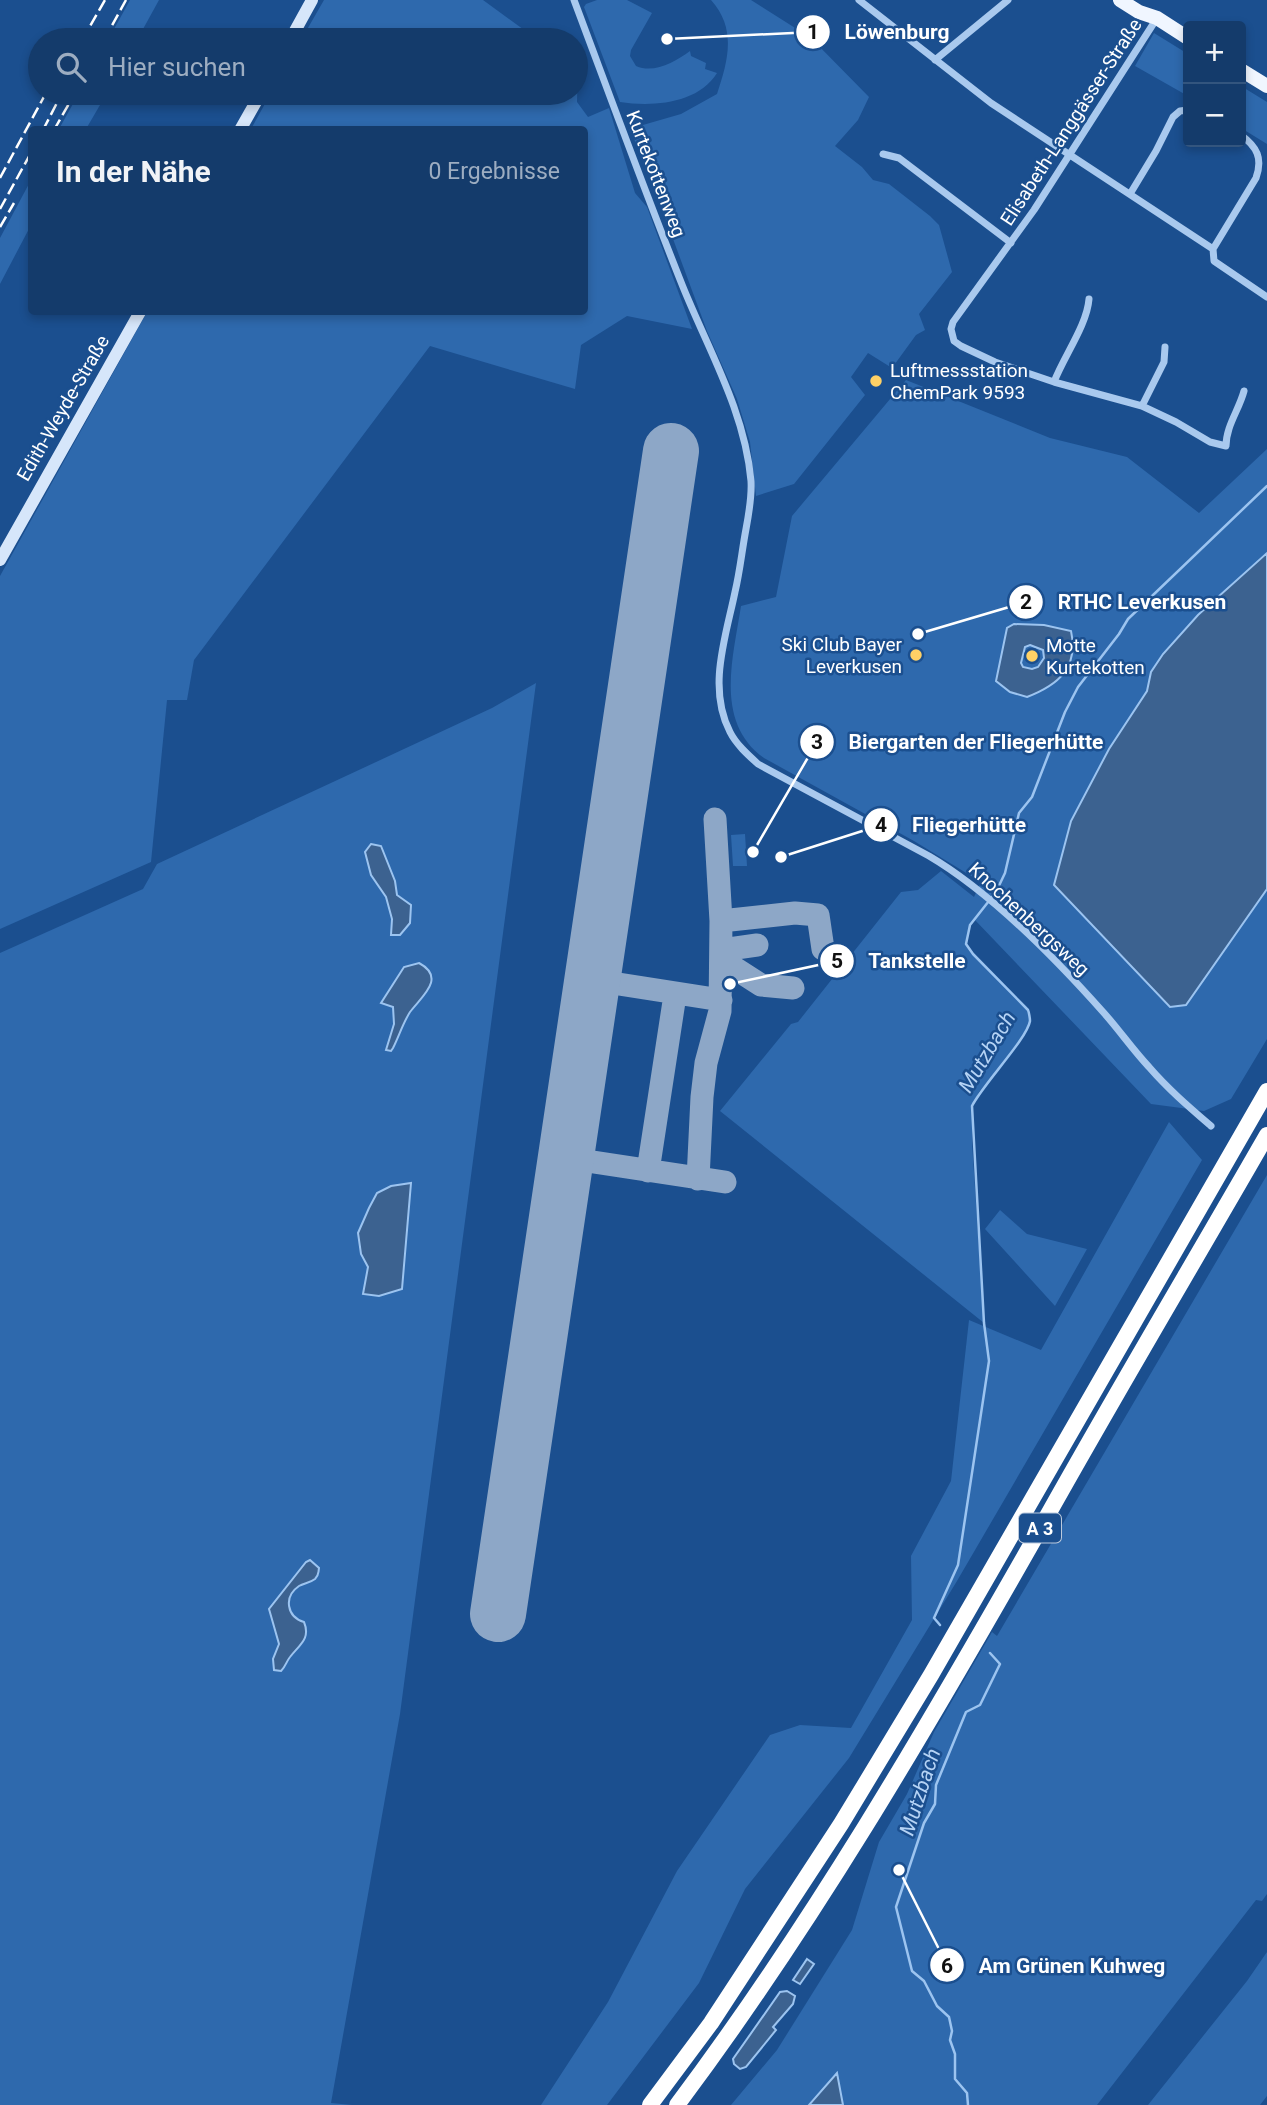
<!DOCTYPE html>
<html lang="de">
<meta charset="utf-8">
<style>
body{margin:0;font-family:Roboto,sans-serif;background:#1d4271;color:#f1f3f6}
.controls{position:absolute;right:21px;top:21px;display:grid;overflow:hidden;border-radius:7px;box-shadow:0 4px 10px #0003}
.controls button{width:63px;height:63px;display:grid;place-items:center;padding:0;border:0;border-bottom:2px solid #33557e;background:#143b6b;color:#f1f3f6;font:35px sans-serif}
.list{margin:0;padding:0;list-style:none}
h2{display:flex;justify-content:space-between;align-items:center;height:91px;margin:0;padding:0 28px;font-size:30px}
h2 small{font-size:23px;font-weight:400;color:#9dadc1}
.icon{flex:none;width:38px;height:38px;fill:none;stroke:currentColor;stroke-width:2;stroke-linecap:round;stroke-linejoin:round}
.map{position:relative;flex:none;width:1267px;height:2105px;overflow:hidden}
.search{position:absolute;background:#143b6b;box-shadow:0 4px 10px #0003;left:28px;top:28px;width:560px;height:77px;display:flex;align-items:center;gap:18px;box-sizing:border-box;padding:0 24px;border-radius:38px;color:#9dadc1;font-size:26px}
.panel{position:absolute;background:#143b6b;box-shadow:0 4px 10px #0003;left:28px;top:126px;width:560px;height:189px;border-radius:7px}
.map>svg:first-child{display:block}
.green{fill:#2e69ad}
.water{fill:#3c6290;stroke:#9cc4f0;stroke-width:2;fill-rule:evenodd}
.lines{fill:none;stroke-linecap:round;stroke-linejoin:round}
.stream{stroke:#9cc4f0;stroke-width:2.5}
.taxiway{stroke:#8da7c7;stroke-width:23}
.runway{stroke:#8da7c7;stroke-width:56}
.street{stroke:#a9c9ee;stroke-width:7}
.secondary{stroke:#d6e6fa;stroke-width:12}
.primary{stroke:#f0f6ff;stroke-width:14}
.highway{stroke:#fff;stroke-width:16}
.rail{stroke:#fff;stroke-width:2.5;stroke-dasharray:12 5;stroke-linecap:butt}
.poi-dot{fill:#ffd166;stroke:#1b4f8f;stroke-width:2.5}
.labels{text-anchor:middle;dominant-baseline:central;stroke-width:5;stroke-linejoin:round;paint-order:stroke}
.shield{fill:#1b4f8f;stroke:#bbcadd;stroke-width:2}
.shield-label{font-size:18px;font-weight:bold;fill:#fff}
.street-label{font-size:19px;fill:#fff;stroke:#1b4f8f}
.poi-label{font-size:19px;fill:#fff;stroke:#1b4f8f;text-anchor:start}
.water-label{font-size:21px;font-style:italic;fill:#b5d3f5;stroke:#1b4f8f}
.leader{fill:none;stroke:#fff;stroke-width:2.5}
.callout-dot{fill:#fff;stroke:#1b4f8f;stroke-width:2.5}
.mark-label{font-size:21px;text-anchor:middle;font-weight:bold;fill:#111}
.callout-label{font-size:21px;text-anchor:middle;font-weight:bold;fill:#fff;stroke:#1b4f8f;stroke-width:5;stroke-linejoin:round;paint-order:stroke}
</style>
<div class="map">
<svg width="1267" height="2105" viewBox="0 0 1267 2105">
<rect width="100%" height="100%" fill="#1b4f8f"/>
<path class="green" d="M130,0H159L137,40H108Z
M324,0H483L538,40H301Z
M597,0H627L652,13L631,50L630,56L636,66C654,74 675,62 690,51L691,56L706,63L705,69L717,73C698,104 652,107 620,102L584,7L586,4Z
M711,0H751L811,38L869,97L858,120L835,146L862,167L873,180L889,184L930,216L939,225L952,272L919,314L925,330L916,335L892,368L868,353L851,377L865,395L794,484L756,496L750,442L737,399L707,331L642,155L629,129L681,114L717,94C728,61 737,29 711,0Z
M1154,33L1188,54V96L1135,66Z
M576,68L578,69L577,102L588,117L609,108L635,193L647,207L692,329L627,316L581,345L575,389L430,346L194,660L187,700H167L151,862L0,929V576L147,312H584V130L251,129L271,93H576Z
M1241,86L1267,102V144L1241,128Z
M79,93H107L86,129H59Z
M31,180V225L0,284V238Z
M906,380L1050,438L1127,457L1199,513L1267,449V553L1198,615L1163,654L1151,672L1147,691L1109,749L1055,885L1170,1007L1186,1005L1267,889V1039L1231,1099L1204,1111L1151,1104L974,919L970,925L966,945L973,955L1028,1010L1030,1020L1025,1033L979,1092L972,1106V1143L984,1323L720,1111L791,1024L798,1022L901,892L918,890L941,871L974,897L981,882L914,841L764,758C714,722 733,658 741,606L776,597L792,516Z
M536,683L400,1714L331,2103L352,2105H0V953L143,889L157,864L492,708Z
M745,834L747,866H733L731,835Z
M1169,1122L1202,1160L957,1581L849,1758L745,1889L699,1983L607,2105H541L608,2002L677,1871L770,1735L800,1725L851,1728L912,1620L911,1556L951,1481L969,1320L1041,1350Z
M1267,1175V1894L1262,1901L1256,1900L1097,2105H731L777,2050L852,1930L879,1842L907,1794L934,1732L992,1632L997,1636Z
M1000,1210L1027,1234L1087,1249L1055,1306L985,1229Z
M1267,1952V2096L1260,2105H1148L1247,1981Z"/>
<path class="water" d="M1267,553V889L1186,1005L1170,1007L1054,885L1071,821L1109,749L1147,691L1151,672L1163,654L1198,615Z
M1014,624L1044,625L1071,631C1079,668 1058,685 1027,697L1010,692L996,681L1007,628ZM1030,645L1043,650L1044,658L1038,667L1032,669L1023,667L1021,663L1025,647Z
M371,844L381,846L395,881L397,895L411,905L410,923L400,935H391L392,919L386,897L371,875L365,852Z
M419,963C447,978 421,997 410,1012C403,1023 399,1036 393,1048L391,1051L386,1050L394,1024L393,1007L381,1003L404,967Z
M411,1183L402,1289L379,1296L363,1294L368,1267L361,1254L358,1233L369,1208L377,1193L391,1186Z
M310,1560L319,1568C318,1574 319,1575 315,1579C310,1583 304,1583 299,1586C283,1597 287,1617 304,1622C311,1639 299,1645 290,1657C286,1662 286,1666 281,1671L274,1670L273,1659L279,1644L269,1609L306,1562Z
M807,1959L814,1964L800,1984L793,1980Z
M787,1991L795,1996L793,2004L773,2027L776,2030L746,2067L740,2069L734,2064L733,2059L780,1992Z
M837,2073L843,2105H809Z"/>
<g class="lines">
<path class="stream" d="M940,1625L934,1618L958,1565L989,1361L984,1323L972,1106C983,1084 1027,1039 1030,1021C1030,1019 1029,1012 1028,1010L973,954L966,944L970,925L996,892L1005,873L1019,813L1032,797L1065,712L1078,687L1119,634L1128,619L1267,486
M968,2105L967,2093L955,2079V2054L950,2040L952,2031L949,2017L937,2006L924,1981L912,1971L896,1907L924,1823L935,1804L936,1785L966,1712L980,1705L1000,1664L990,1653"/>
<path class="taxiway" d="M715,819L721,921
M722,950L757,945
M722,960L761,985L793,988
M593,980L721,1000
M567,1158L725,1182
M648,1171L675,995
M698,1179L702,1097L706,1063L720,1011L721,921L795,913L818,915L823,949"/>
<path class="runway" d="M498,1614L671,451"/>
<path class="street" d="M574,0C610,96 645,192 683,287C709,351 745,412 751,481C752,497 749,513 746,529C742,550 740,571 735,592C726,636 707,688 730,732C736,744 747,754 758,764L929,856C992,893 1056,959 1104,1013C1120,1031 1133,1050 1149,1067C1168,1089 1189,1107 1211,1126
M859,0L991,103L1213,249L1214,261L1267,297
M1157,18L1034,210L953,322L951,329L954,341L961,346L995,362L1054,382L1142,406L1176,422L1210,442L1226,446C1226,426 1239,410 1244,391
M935,60L1008,0
M883,154L899,158L1011,243
M1130,194L1156,151L1173,117L1180,111L1188,110
M1213,249L1256,178C1263,158 1257,147 1241,135
M1054,382C1064,356 1087,325 1089,299
M1142,406L1164,362L1165,347"/>
<path class="secondary" d="M290,40L312,0
M240,130L261,93
M0,560L140,312"/>
<path class="primary" d="M1120,0L1139,12L1157,18L1188,38
M1241,70L1267,86"/>
<path class="highway" d="M650,2105L711,2023L841,1824L931,1675L1267,1091
M677,2105C812,1925 925,1731 1036,1536C1111,1401 1190,1269 1267,1135"/>
<path class="rail" d="M82,40L105,0
M104,40L126,0
M43,130L62,93
M54,130L75,93
M0,178L46,93
M0,209L32,151
M0,227L14,203"/>
</g>
<g class="poi-dot">
<circle cx="876" cy="381" r="7"/>
<circle cx="916" cy="655" r="7"/>
<circle cx="1032" cy="656" r="7"/>
</g>
<g class="labels">
<rect class="shield" x="1019" y="1513.5" width="42" height="29" rx="5"/>
<g class="shield-label">
<text x="1040" y="1528">A 3</text>
</g>
<g class="street-label">
<text transform="translate(1071 122) rotate(-57)">Elisabeth-Langgässer-Straße</text>
<text transform="translate(656 174) rotate(69)">Kurtekottenweg</text>
<text transform="translate(63 408) rotate(-60)">Edith-Weyde-Straße</text>
<text transform="translate(1029 919) rotate(43)">Knochenbergsweg</text>
</g>
<g class="poi-label">
<text x="890" y="370">Luftmessstation<tspan x="890" dy="22">ChemPark 9593</tspan></text>
<text x="902" y="644" text-anchor="end">Ski Club Bayer<tspan x="902" dy="22">Leverkusen</tspan></text>
<text x="1046" y="645">Motte<tspan x="1046" dy="22">Kurtekotten</tspan></text>
</g>
<g class="water-label">
<text transform="translate(987 1052) rotate(-59)">Mutzbach</text>
<text transform="translate(920 1792) rotate(-72)">Mutzbach</text>
</g>
</g>
<path class="leader" d="M667 39L813 32M918 634L1026 602M753 852L817 742M781 857L881 825M730 984L837 961M899 1870L947 1965"/>
<g class="callout-dot">
<circle cx="667" cy="39" r="7"/>
<circle cx="918" cy="634" r="7"/>
<circle cx="753" cy="852" r="7"/>
<circle cx="781" cy="857" r="7"/>
<circle cx="730" cy="984" r="7"/>
<circle cx="899" cy="1870" r="7"/>
<circle cx="813" cy="32" r="18"/>
<circle cx="1026" cy="602" r="18"/>
<circle cx="817" cy="742" r="18"/>
<circle cx="881" cy="825" r="18"/>
<circle cx="837" cy="961" r="18"/>
<circle cx="947" cy="1965" r="18"/>
</g>
<g class="mark-label">
<text x="813" y="39">1</text>
<text x="1026" y="609">2</text>
<text x="817" y="749">3</text>
<text x="881" y="832">4</text>
<text x="837" y="968">5</text>
<text x="947" y="1973">6</text>
</g>
<g class="callout-label">
<text x="897" y="39">Löwenburg</text>
<text x="1142" y="609">RTHC Leverkusen</text>
<text x="976" y="749">Biergarten der Fliegerhütte</text>
<text x="969" y="832">Fliegerhütte</text>
<text x="917" y="968">Tankstelle</text>
<text x="1072" y="1973">Am Grünen Kuhweg</text>
</g>
</svg>
<div class="controls">
<button>+</button>
<button>−</button>
</div>
<div class="search"><svg class="icon" aria-label="search" viewBox="0 0 24 24"><circle cx="10" cy="10" r="6"/><path d="M15 15l6 6"/></svg>Hier suchen</div>
<section class="panel">
<h2>In der Nähe<small>0 Ergebnisse</small></h2>
<ul class="list">
</ul>
</section>
</div>
